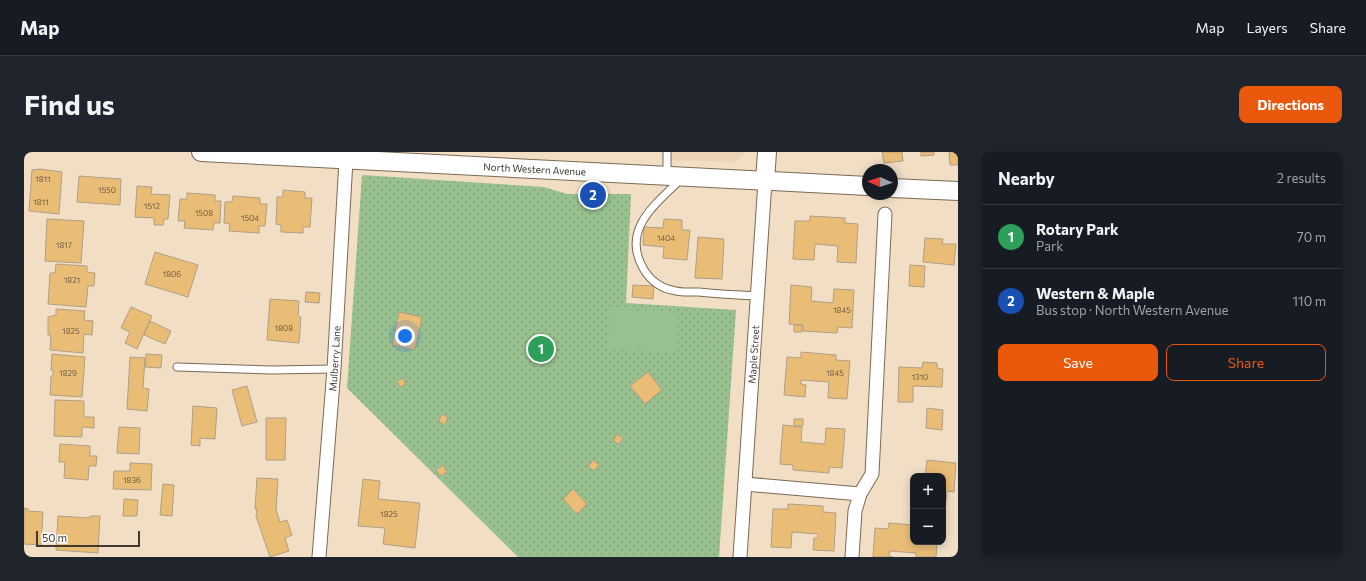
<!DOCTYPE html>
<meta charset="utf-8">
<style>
body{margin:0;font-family:Commissioner,sans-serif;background:#20242c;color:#f1f3f6}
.controls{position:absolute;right:12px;bottom:12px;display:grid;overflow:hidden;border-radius:8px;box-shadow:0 2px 10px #0003}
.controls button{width:36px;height:36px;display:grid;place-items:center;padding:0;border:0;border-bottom:1px solid #363941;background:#171b24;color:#f1f3f6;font:20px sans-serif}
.compass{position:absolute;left:838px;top:12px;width:36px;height:36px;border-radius:50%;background:#171b24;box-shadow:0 2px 10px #0003;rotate:273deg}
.scale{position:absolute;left:12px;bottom:10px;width:104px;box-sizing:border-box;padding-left:4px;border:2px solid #423a30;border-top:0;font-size:11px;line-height:14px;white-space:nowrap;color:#423a30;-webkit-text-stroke:3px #fff;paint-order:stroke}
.you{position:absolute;left:381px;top:184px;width:14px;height:14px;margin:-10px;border:3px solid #fff;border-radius:50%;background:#1a73e8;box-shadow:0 0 0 6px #1a73e833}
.badge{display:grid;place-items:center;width:26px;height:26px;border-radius:50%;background:#ea580c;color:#fff;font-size:13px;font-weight:700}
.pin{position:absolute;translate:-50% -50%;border:2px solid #fff;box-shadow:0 1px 4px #0006}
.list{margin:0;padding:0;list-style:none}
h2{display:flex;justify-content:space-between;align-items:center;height:52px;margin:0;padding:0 16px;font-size:17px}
h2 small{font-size:13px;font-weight:400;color:#9ea1a6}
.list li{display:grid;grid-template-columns:26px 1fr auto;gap:12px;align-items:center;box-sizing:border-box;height:64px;padding:0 16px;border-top:1px solid #363941}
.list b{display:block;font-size:15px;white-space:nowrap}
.list p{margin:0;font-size:13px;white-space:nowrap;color:#9ea1a6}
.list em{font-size:13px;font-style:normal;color:#9ea1a6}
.actions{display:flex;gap:8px;padding:12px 16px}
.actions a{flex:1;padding:9px 0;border:1px solid #ea580c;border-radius:8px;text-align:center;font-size:14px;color:#ea580c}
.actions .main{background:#ea580c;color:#fff}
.map{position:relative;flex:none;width:934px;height:405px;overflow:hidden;border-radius:8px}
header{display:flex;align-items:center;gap:24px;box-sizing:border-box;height:56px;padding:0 20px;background:#171b24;border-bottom:1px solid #363941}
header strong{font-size:19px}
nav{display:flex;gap:22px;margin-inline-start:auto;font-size:14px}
.intro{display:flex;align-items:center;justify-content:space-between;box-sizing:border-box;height:96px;padding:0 24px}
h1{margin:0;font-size:28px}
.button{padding:10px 18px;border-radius:8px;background:#ea580c;color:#fff;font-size:14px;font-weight:700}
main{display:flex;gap:24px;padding:0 24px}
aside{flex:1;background:#171b24;border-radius:8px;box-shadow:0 2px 10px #0003}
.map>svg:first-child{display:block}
.built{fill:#ecd4b5}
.grass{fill:url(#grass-dots)}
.pitch{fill:#98c18f}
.building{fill:#eabd77;stroke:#af9f86}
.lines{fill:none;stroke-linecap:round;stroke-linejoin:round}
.lane-casing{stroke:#7b6a54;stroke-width:9}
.street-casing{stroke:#7b6a54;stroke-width:15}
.secondary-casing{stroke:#7b6a54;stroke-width:20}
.lane{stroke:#fff;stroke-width:7}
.street{stroke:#fff;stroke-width:13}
.secondary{stroke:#fff;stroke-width:18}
.labels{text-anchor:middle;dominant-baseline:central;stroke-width:3;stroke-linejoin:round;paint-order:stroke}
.number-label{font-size:8px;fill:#6c5b42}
.street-label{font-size:10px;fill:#423a30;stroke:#fff}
</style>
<header>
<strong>Map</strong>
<nav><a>Map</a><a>Layers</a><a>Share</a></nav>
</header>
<div class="intro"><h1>Find us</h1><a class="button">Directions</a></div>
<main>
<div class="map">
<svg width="934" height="405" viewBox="0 0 934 405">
<defs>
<pattern id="grass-dots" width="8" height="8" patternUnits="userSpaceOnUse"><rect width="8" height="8" fill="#98c18f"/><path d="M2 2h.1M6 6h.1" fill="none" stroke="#7e9e75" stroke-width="1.8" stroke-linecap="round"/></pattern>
</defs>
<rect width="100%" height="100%" fill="#f1dec5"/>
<path class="built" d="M639,0H721L711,10L639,8Z"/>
<path class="grass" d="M338,23L520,35L543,42H607L602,151L712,158L695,405H494L323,236Z"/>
<path class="pitch" d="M586,157L654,159L653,200L585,197Z"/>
<path class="building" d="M858,0H878L879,9L860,11Z
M897,0H910V3L897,4Z
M925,0H934V13H926Z
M16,17L38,20L35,62L5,59L8,18Z
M55,24L97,27L96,53L53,50Z
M113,34L128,35L127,42L146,43L144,67H140L139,73H130V66L111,65Z
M259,38L281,40V46H288L286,75H279V81L257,80V73L252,72L253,45H259Z
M163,41L191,43V49H197L196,71H190L189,78L160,76L161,69H154L156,47H163Z
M209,44L236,46V52H243L241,74H235V81L205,79L206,72L200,71L201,50H208Z
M786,64L821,66V71L834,72L832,111L813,110L814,94L791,92L790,108L769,107L771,69H786Z
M23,67L60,69L57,111L21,109Z
M640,67L658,68V78H666L663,108L639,106L640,95L619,93L620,75L639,76Z
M674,85L700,87L698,127L671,126Z
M901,86L919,87L918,92H932L930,113L899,110Z
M131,100L174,113L164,145L121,132Z
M32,112L63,114V120L71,121L70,134H64L62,155L24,152L26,121H31Z
M886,113L901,114L900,135L885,134Z
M609,133L630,134L629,147L608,145Z
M767,133L788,135L787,149L809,151L810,137L830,138L828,176L814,175L813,181L779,179V173L765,172Z
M282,140L296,141L295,151L281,150Z
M246,147L275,149L274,164L277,165L275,191L243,188Z
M107,155L128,164L113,197L101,191L106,180L97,176Z
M32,157L61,159L60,168L69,169L68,183L60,182L59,201L26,198L27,183H24V165L32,163Z
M375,160L398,165L391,198L368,193Z
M126,169L147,179L141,192L120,183Z
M770,173H778V180H770Z
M777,200L812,203V208L826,209L823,247L804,246L805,230L777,228V232L782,233L781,245L760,243L763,205L777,206Z
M28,202L61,205L58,245L26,243L27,224H29V218H27Z
M122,202L138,203L137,216L121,215Z
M106,205L121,206L119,236L125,237L123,259L103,257Z
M899,210L913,211V216L919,217L918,235L889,234V250H874L875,215L898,216Z
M624,220L638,238L621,252L606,234Z
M379,226L382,232L376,235L373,229Z
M223,234L233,270L218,274L208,238Z
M31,248L60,249V265H70V276L58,275V285L30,284Z
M169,254L193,256L191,287L176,286V294L167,293Z
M903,256L919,258L918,278L902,276Z
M417,262L424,265L421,273L415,270Z
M242,266H262L261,308H242Z
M770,267H779V274H770Z
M759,273L778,275L777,290L801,292L802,276L821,277L818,316L805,315V321L769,318V313L756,312Z
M95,275L116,276L115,302L93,301Z
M593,282L599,286L595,292L589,289Z
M36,292L66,294V304H73L72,314H65L64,328L40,326L41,310H35Z
M569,308L575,313L570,319L564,314Z
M903,308L932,311L930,340L923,339L922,350H919V324H901Z
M106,311L128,312L127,338L89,337L90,319H106Z
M419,313L423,320L416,324L412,318Z
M233,326L254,327L252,358L256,370L263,368L268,383L261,386L265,399L246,405L232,364L233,357H231Z
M339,327L356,329L354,347L396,351L391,396L359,392L361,376L334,374Z
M139,332L150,333L148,364L136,363Z
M549,337L563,352L553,362L539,347Z
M100,347L114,348L113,364H99Z
M764,352L799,354V360L812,361L810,399L789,398L790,386H794V382L768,380L767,396L747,395L749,357H764Z
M0,356L4,357V359L19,360L17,393L0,392Z
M34,364L65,366L66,364H76L74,401L32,398Z
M865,371L889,373V390H913L912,405H892V401L866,399L865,404L869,405H849L851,376L864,377Z"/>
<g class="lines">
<g class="lane-casing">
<path id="lane" d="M643,24V0
M657,27C632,52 597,77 619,116C625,127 636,136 648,138C656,141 666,140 675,140C694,142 714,143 733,144
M153,215L247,218L310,217"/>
</g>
<g class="street-casing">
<g id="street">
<path d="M721,332L836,342L848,322L861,62"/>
<path id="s1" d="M295,405L310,217L322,8"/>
<path id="s2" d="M716,405L741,29"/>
<path d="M828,405L831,359L836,342"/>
</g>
</g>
<g class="secondary-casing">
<g id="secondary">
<path id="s3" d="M177,0L844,34"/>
<path d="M741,29L743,0"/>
<path d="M868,36L934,39"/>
</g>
</g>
<use href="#lane" class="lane"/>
<use href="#street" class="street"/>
<use href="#secondary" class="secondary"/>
</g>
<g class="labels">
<g class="number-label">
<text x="19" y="27">1811</text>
<text x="83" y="38">1550</text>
<text x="17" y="50">1811</text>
<text x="128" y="54">1512</text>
<text x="180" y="61">1508</text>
<text x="226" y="66">1504</text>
<text x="642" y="86">1404</text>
<text x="40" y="93">1817</text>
<text x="148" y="122">1806</text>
<text x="48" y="128">1821</text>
<text x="818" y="158">1845</text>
<text x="260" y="176">1808</text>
<text x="47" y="179">1825</text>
<text x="44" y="221">1829</text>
<text x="811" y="221">1845</text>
<text x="896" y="225">1310</text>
<text x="108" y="328">1836</text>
<text x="365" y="362">1825</text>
</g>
<g class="street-label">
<text stroke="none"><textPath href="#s3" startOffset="334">North Western Avenue</textPath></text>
<text stroke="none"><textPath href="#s2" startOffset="203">Maple Street</textPath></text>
<text stroke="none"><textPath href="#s1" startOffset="199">Mulberry Lane</textPath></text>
</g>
</g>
</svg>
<div class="controls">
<button>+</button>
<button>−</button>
</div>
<svg class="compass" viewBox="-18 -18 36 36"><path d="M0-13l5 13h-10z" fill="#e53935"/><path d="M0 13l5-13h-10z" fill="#9ea1a6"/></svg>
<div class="scale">50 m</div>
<div class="you"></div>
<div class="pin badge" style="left:517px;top:197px;background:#2e9e5b">1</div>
<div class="pin badge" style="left:569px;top:43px;background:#1a4fb4">2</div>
</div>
<aside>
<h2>Nearby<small>2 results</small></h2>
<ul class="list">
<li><span class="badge" style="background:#2e9e5b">1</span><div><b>Rotary Park</b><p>Park</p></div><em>70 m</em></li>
<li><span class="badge" style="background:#1a4fb4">2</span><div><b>Western &amp; Maple</b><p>Bus stop · North Western Avenue</p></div><em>110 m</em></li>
</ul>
<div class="actions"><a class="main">Save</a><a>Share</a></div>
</aside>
</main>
